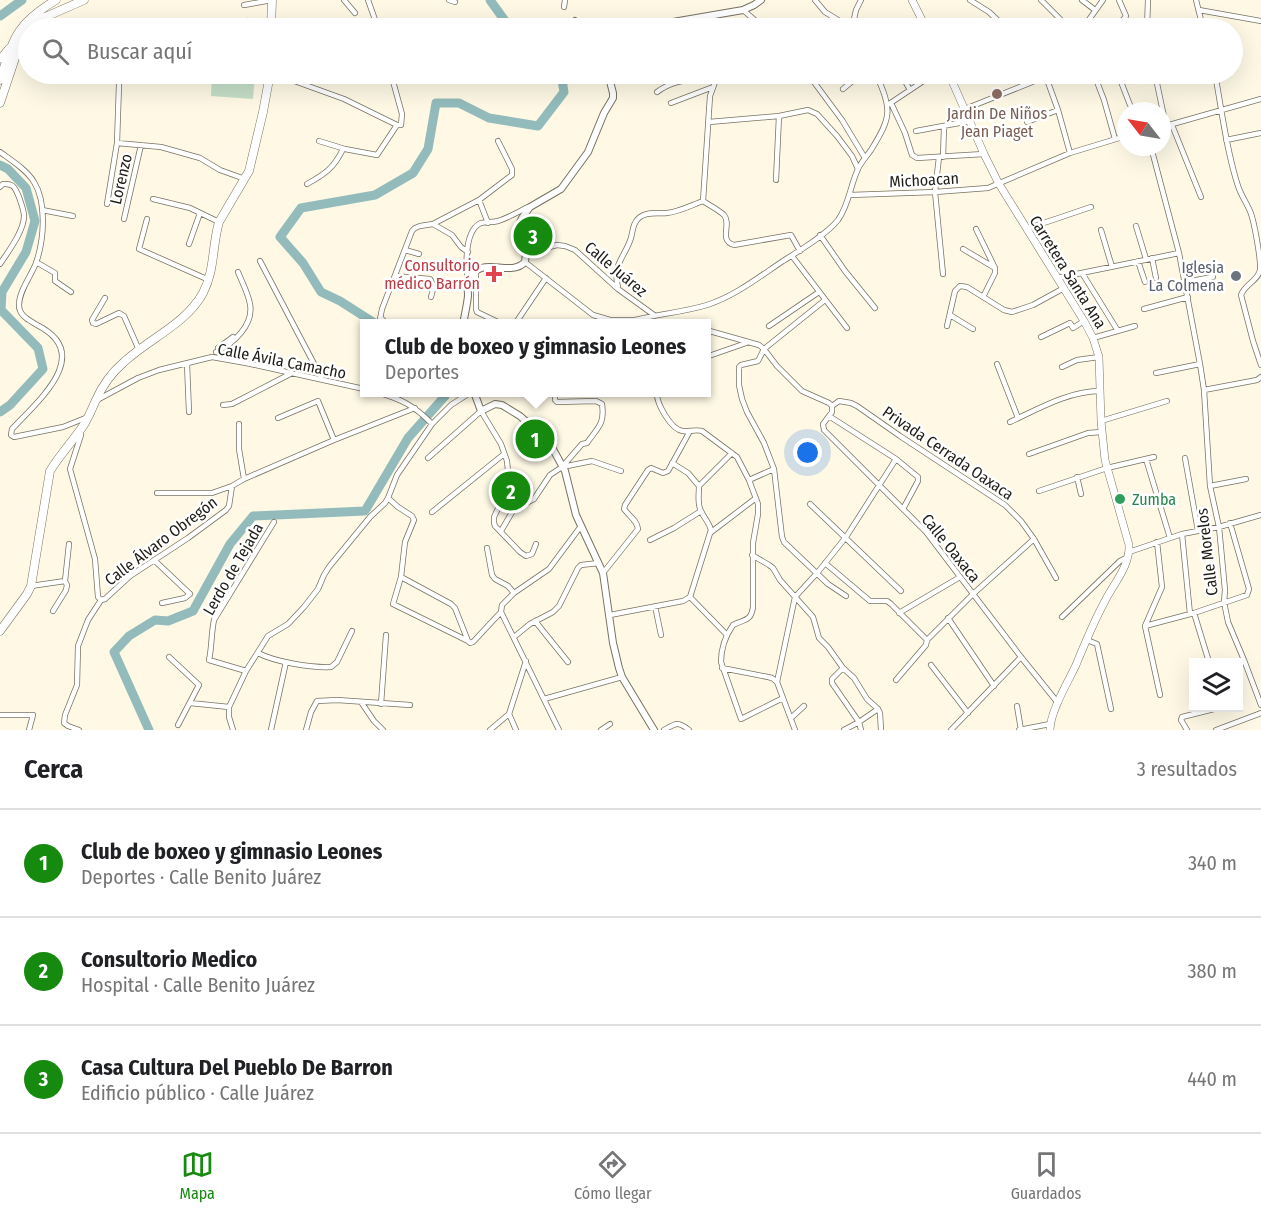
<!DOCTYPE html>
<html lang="es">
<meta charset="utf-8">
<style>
body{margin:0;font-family:"Fira Sans Condensed",sans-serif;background:#f6f6f6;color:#202124}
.controls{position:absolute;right:18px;bottom:18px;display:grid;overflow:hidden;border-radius:0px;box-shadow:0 6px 24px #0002}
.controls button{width:54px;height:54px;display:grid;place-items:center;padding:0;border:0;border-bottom:2px solid #e0e0e0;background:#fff;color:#202124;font:30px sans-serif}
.compass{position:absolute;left:1117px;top:102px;width:54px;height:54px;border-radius:50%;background:#fff;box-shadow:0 6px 24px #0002;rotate:301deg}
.you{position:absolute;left:808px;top:453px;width:21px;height:21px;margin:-15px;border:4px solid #fff;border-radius:50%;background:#1a73e8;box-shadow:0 0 0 9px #1a73e833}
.badge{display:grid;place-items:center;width:39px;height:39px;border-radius:50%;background:#168a0f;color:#fff;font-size:20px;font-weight:700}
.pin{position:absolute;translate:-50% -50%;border:3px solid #fff;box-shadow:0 2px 6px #0006}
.popup{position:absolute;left:360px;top:319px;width:351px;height:78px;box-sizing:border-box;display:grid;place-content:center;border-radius:0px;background:#fff;filter:drop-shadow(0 2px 4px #0005);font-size:20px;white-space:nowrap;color:#757577}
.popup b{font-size:22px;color:#202124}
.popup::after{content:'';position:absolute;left:50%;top:100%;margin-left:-12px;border:12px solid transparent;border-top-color:#fff}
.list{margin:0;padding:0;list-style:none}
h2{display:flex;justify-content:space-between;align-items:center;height:78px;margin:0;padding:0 24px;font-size:26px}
h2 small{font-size:20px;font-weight:400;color:#757577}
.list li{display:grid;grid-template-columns:39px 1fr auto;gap:18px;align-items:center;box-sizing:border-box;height:108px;padding:0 24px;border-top:2px solid #e0e0e0}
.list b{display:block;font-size:22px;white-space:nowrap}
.list p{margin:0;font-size:20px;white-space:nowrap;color:#757577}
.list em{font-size:20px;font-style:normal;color:#757577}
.icon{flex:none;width:33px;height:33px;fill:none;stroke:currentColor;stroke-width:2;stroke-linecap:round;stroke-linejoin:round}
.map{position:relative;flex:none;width:1261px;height:730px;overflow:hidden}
.search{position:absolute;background:#fff;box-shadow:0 6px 24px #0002;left:18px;right:18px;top:18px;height:66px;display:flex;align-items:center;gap:15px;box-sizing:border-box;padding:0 21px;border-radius:33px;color:#757577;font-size:22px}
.sheet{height:402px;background:#fff}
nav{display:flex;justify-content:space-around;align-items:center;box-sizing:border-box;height:84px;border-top:2px solid #e0e0e0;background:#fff;font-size:16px;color:#757577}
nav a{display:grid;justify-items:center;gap:3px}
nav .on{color:#168a0f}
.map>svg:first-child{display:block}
.green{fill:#c5dfc8}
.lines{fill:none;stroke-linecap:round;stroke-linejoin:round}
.river{stroke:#93bbbb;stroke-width:9}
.minor-casing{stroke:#777262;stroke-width:6}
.tertiary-casing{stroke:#777262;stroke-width:8}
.secondary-casing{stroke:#777262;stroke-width:8}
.primary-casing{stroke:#777262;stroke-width:9}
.minor{stroke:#fff;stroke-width:4.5}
.tertiary{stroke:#fff;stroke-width:6}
.secondary{stroke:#fff;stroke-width:7}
.primary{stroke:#fff;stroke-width:8}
.education-dot{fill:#8d6e63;stroke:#fff;stroke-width:2}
.health-dot{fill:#e0444e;stroke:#fff;stroke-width:2}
.worship-dot{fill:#6b7280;stroke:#fff;stroke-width:2}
.leisure-dot{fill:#2e9e5b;stroke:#fff;stroke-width:2}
.labels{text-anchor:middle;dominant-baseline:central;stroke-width:5;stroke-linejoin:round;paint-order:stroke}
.education-label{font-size:16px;fill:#785e54;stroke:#fff}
.street-label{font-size:16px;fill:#1e1c15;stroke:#fff}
.health-label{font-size:16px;fill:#be3a42;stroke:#fff;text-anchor:end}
.worship-label{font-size:16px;fill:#5b616d;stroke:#fff;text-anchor:end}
.leisure-label{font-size:16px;fill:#27864d;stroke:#fff;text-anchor:start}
</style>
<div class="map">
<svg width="1261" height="730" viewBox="0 0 1261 730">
<rect width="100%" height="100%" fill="#fef8e5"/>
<path class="green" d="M212,74H255L253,99L211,96Z"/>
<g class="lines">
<path class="river" d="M490,0L508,25L518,28
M0,16L22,0
M0,165L8,169L26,188L35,221L26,252L2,292L1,310L38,348L43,369L10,405L0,412
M376,324L340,301L321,292L303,263L280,237L301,208L375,195L413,173L428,149L436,103H459L489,118L538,126L564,92L561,74
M149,730L114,652L129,636L155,620L168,621L193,611L230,544L253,516L365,511L408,438L445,396L447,392"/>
<g class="minor-casing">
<path id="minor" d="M344,0L355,13
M368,0L378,28
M449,0L455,2
M815,0L825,12L851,28
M970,0L989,12L1006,28
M1041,0L1069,28
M1082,0L1095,10
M1196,0L1203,28
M244,5L272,0
M564,7L565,0
M743,10L764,28
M1199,10L1261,21
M575,20L587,28
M248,21L261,28
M852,28L856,10L861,0
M1083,28L1103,0
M1112,28C1115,23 1123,22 1126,16L1119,0
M1147,28L1148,0
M275,74L344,99L397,125H401L402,114L391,74
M808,74L842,120L865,158
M901,74L910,90
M1045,74L1058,110L1070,153
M1094,74L1104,100L1115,139
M1118,74L1130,105
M1155,74L1166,126
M1215,74C1222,111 1226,149 1238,186C1241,195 1246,202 1250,211C1254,220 1261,259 1260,270C1258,281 1245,284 1241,295L1253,341L1261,365
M843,89L861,74
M657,92C677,77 700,80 724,74
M671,103L713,87
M891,103L905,133L912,155L917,158L984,154
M889,104L934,74
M965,109L1047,76L1049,74
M709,122L779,116L808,110L817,114L837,136L852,156L858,169
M1027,122L1058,110
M1172,125L1201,197
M1162,127L1261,99
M916,131L970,121
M1226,140L1261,133
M319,141L345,149L377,155L397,125
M117,143L161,147L200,158L220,170L245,179
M1151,147L1179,253L1200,364L1204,390L1210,486L1219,527L1225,590L1224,602L1228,622L1244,660L1261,705
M0,152C11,160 27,170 34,182C47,203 44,240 36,263C31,276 19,291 19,305C19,316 29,320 37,325C95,354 38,401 12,429L11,435L14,437L63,427L88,417
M939,157L935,192L943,274
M943,157L944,127
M776,180L779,116
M307,184C325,174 334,168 343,149
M0,187L3,184C14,183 15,188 19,197C21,203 24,210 24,216C24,231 8,252 0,264
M850,195L935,192L988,188L1070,153L1126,136
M153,199L190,208L219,222
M479,200L488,223
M703,201C709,205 719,210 724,215C732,225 718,240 734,245L791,235L800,251
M703,201L710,96L718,74
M107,204L117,143L119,84L121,78L127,75L152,74
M42,210L73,216
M124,219L141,145
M147,219L139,249L209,280
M433,224L452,235L461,247L468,252
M1136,226L1146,259
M976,229L995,268V273L983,297
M1026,229L1091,207
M1101,230L1112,267
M820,235L845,271L875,308
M189,244L200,213
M963,249L995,268
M405,250L419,254
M526,253L557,245L565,246L575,250L618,289L654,315
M792,256L847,328
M1152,258L1156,278
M260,261L322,379
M1138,261L1145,282
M36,262L55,273V281L71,292
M525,262L593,315L610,320H635L664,324
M476,270V309L477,312L502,324
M1082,273L1118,331
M395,276L430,279L434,286
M1057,278L1179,253
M1185,282L1213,277
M434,286L468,283C466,268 464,233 479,224C484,221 491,223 498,221C508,218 518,212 528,207
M618,287C612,264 625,257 631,238C633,230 633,222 640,217C648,211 658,214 667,213C679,212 692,205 703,201
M431,297L434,286
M105,298L92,320L93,323L96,324L119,313L124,316L139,350
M1144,309L1188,297
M950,315L973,329
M381,318L385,322L388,324
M635,320C659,314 684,312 707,305C735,296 759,277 783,261C799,251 826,235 838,220C849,205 850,186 858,169C861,162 867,156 871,150C892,116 892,110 876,74
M379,324L382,309L412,231L415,228L420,226L433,224L479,200L512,175V169L498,141
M515,324L546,278
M769,326L819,292
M947,326L955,291L960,286L967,287L1004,310L1012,312L1033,305L1064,288
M706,330L759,345L764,349L777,366L802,391L829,403L832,406
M1041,337L1070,323L1073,328L1084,321
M1093,338L1135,326
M218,348L233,337
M764,349L758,361L741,365L739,367V385L742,399L747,412L764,443L774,469L782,537L784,542L828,584L846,596
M764,349L825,300
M216,352C233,344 254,325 250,304C248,293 242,282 238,272
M706,357L749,342
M187,364L189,412
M997,364L1018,418
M1062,367L1077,360L1099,357
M1156,373L1200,364
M1204,390L1257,380L1261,377
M377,392C401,399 415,406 432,424
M555,392V400L557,402L596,401L602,404C605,424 598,427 587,443L582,444L562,467
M657,392C656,403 671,430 683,431C690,432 695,429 702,431L737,457L749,480L758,504V514L753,543V607C751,622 744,619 733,625C726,635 721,649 721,662L741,719L783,698
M97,400L138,378L159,370L212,357L246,363L364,389
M223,405L232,404L292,373
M832,406V412L823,424L824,430L926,532L1021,657L1058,703
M832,406L839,401L851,403L857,406L900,436L1005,505L1021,521L1034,539L1056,578
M829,416L896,459L918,477V481L903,509
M278,418L318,401L334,440
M1101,421L1167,401
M1010,422C1038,409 1069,391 1100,391
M239,424V449L244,479
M79,433L81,435L70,469L95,559L98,597L101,600
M1029,454L1088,433L1102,432
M428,458L481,411L501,444L507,461L508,471V480L503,498L494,517V523L495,526L520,552L526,556L532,554L536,544
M1185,458L1198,531
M1146,459L1170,538
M672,463L688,473L699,486
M1077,477L1081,494
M749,480L774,469
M1210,486L1246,479
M1039,491L1107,468L1154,457
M157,493H212L232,486L244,479L334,440L415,408
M388,498L398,507L412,516L414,520L405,542L401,577L393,604L468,641
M810,504L901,591
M432,512L504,454
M501,531L514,509L534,499L550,475L562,467L592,461L621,471
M710,533L756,498
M1182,534L1190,614
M650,540L674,528L701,511
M1157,542L1162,587L1145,626L1160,695
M487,548L492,575L495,579L508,586L514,593L502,605L501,612
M1129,552L1182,534L1219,527L1261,515
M752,555L769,565L773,568L780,580L813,617L819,638L828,647L843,668L854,678L867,699L878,709L880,713L881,730
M154,560L190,594L185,598L162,603
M825,563L870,601H887L891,604L927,640
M603,573L638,529C637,520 629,516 624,509L625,505L648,470L651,468L663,473L668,471L690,431
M401,577L451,604L455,608L468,641L470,643L473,642L501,612
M31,586L65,581
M514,593L549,569L581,526
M690,597L727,635
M655,606L661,635
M53,611L66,590L67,585L65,581L69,544
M501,612L559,730
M899,613L960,577
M1194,613L1209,662
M610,615L683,601L690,597L711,530C709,522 704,518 701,511C697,504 699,494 699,486L732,453
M1062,617L1120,561L1128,557
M948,618L994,686
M535,621L568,662
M1145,626L1194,613L1247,595L1249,589L1230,523
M514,637L530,624L553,612L559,606L578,568L581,565L599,563
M1087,640L1097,644L1111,709
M258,653C275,662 312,668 331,667L337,662L352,631
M169,657L199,685L178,725
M931,665L968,713
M722,668L768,677L772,678L777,682
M843,668L832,679V683L859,722L861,730
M246,671L209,660C212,647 211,634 214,620L274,522
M896,680L926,645L927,640L973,594L1034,539
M544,699L622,677
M361,702L374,721L383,730
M190,703L229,707
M381,704L386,635
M1017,706L1021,730
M509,714L516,730
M0,715H33L29,730
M791,718L804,706
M79,730L68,726L64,723L65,715L77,685L78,646L88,620L101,600L105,599L130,576L188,538L226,510L229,506L232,486
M233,730L229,717V707L246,671L268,636L288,624L304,607L318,589L324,575L329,567L370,517L385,503L388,498L397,475L432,424L451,405L471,392
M271,730L286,662
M306,730L311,712L317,701L337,700L410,705
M490,730L509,714L526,661
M601,730L610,724
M664,730C676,723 678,721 689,730
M795,730L777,682L795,597L818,572L846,537L896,459
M844,730L859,722L878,709
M951,730L1021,657
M1019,730L1050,724
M1187,730L1181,720L1182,717L1218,708
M1216,730L1261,713"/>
</g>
<g class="tertiary-casing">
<path id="tertiary" d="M638,28L743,10L754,5L761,0
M463,324C465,314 467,305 468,296C468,291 467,286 469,282C479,252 509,279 525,262L526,253L516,237L518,227L522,218L530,207L561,189L588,152L604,113L613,98V93L608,74
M474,392L481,411L495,404L502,405L520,416L549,442L565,471L576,515L603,573L613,643L619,668L622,677L654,730"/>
</g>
<g class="secondary-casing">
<path id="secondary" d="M912,0L926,28
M0,59L9,48
M949,74L984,154L999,184L1084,321L1093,338L1099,357L1101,421L1105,460L1129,545C1130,566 1114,583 1105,601C1094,621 1085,643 1076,665C1068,682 1050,712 1050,730"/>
</g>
<g class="primary-casing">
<path id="primary" d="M30,28L43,18L84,0
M271,28L272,0
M0,80C14,37 16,24 56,0
M0,103L18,49L28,31
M0,631L27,594L31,586L50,471C61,453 74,440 85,423C89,416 92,409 95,402C102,386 111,373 124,362C150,338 186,324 203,293C215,270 212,246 219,222L249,171L263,112L270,74"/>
</g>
<use href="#minor" class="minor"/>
<use href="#tertiary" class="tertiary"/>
<use href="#secondary" class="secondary"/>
<use href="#primary" class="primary"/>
</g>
<circle class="education-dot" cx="997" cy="94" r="6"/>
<path class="health-dot" d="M491 265h6v6h6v6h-6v6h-6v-6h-6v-6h6z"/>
<circle class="worship-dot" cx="1236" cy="276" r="6"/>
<circle class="leisure-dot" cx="1120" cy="499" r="6"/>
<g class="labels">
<g class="education-label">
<text x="997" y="113">Jardin De Niños<tspan x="997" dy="18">Jean Piaget</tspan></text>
</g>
<g class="street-label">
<text transform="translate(121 179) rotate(-77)">Lorenzo</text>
<text transform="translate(924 180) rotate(-3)">Michoacan</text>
<text transform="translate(616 269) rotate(40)">Calle Juárez</text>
<text transform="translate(1068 272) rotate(58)">Carretera Santa Ana</text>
<text transform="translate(282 361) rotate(11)">Calle Ávila Camacho</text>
<text transform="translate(948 453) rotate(34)">Privada Cerrada Oaxaca</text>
<text transform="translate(161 541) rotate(-37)">Calle Álvaro Obregón</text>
<text transform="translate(951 548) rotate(51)">Calle Oaxaca</text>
<text transform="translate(1207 552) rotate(-97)">Calle Morelos</text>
<text transform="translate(233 569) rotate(-60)">Lerdo de Tejada</text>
</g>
<g class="health-label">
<text x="480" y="265">Consultorio<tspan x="480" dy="18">médico Barrón</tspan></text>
</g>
<g class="worship-label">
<text x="1224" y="267">Iglesia<tspan x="1224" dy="18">La Colmena</tspan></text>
</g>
<g class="leisure-label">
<text x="1132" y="499">Zumba</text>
</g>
</g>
</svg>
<div class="controls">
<button><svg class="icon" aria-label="layers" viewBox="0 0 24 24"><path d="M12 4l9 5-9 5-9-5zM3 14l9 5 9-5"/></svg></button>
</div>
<svg class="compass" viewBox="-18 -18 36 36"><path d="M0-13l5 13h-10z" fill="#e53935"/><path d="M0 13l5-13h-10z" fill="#757577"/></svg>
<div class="you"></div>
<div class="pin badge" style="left:535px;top:439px">1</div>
<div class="popup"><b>Club de boxeo y gimnasio Leones</b>Deportes</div>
<div class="pin badge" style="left:511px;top:491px">2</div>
<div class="pin badge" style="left:533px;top:236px">3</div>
<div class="search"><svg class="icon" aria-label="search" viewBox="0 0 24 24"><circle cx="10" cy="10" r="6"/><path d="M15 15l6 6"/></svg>Buscar aquí</div>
</div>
<section class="sheet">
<h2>Cerca<small>3 resultados</small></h2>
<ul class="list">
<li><span class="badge">1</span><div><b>Club de boxeo y gimnasio Leones</b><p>Deportes · Calle Benito Juárez</p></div><em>340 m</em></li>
<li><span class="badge">2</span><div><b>Consultorio Medico</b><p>Hospital · Calle Benito Juárez</p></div><em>380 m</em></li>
<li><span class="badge">3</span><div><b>Casa Cultura Del Pueblo De Barron</b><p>Edificio público · Calle Juárez</p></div><em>440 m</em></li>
</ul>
</section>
<nav>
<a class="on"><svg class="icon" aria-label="map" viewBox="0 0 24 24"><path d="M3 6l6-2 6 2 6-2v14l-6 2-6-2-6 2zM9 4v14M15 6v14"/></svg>Mapa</a>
<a><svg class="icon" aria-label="directions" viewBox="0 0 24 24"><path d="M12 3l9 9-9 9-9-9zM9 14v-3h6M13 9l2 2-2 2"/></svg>Cómo llegar</a>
<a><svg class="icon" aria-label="saved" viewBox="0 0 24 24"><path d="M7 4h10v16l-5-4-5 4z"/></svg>Guardados</a>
</nav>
